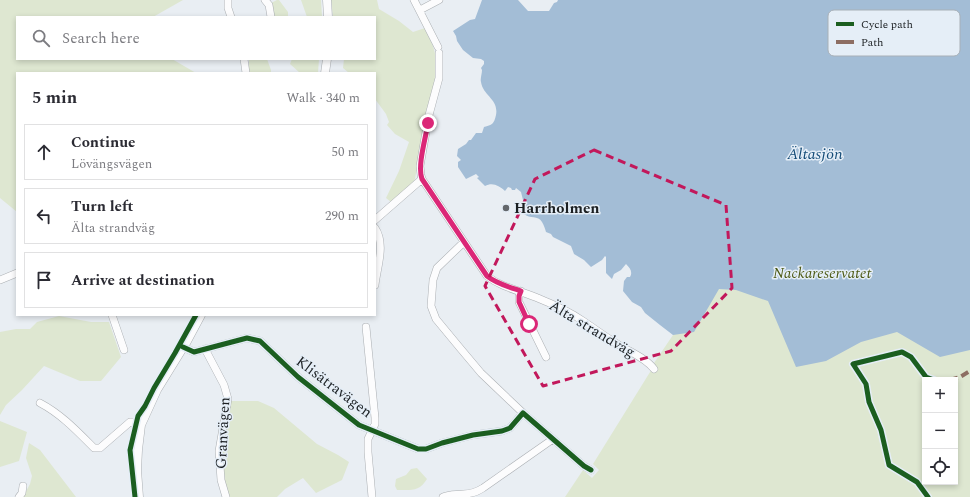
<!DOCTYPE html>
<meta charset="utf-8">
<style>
body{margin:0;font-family:Spectral,serif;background:#f2f2f3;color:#2b2b33}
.controls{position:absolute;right:12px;bottom:12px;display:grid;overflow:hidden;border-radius:0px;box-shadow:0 2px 6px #0003}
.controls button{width:36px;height:36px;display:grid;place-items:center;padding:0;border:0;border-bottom:1px solid #e1e1e2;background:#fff;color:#2b2b33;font:20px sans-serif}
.stop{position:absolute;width:12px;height:12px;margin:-9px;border:3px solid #db2777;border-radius:50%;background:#fff}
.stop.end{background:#db2777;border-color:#fff;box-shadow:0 1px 4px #0008}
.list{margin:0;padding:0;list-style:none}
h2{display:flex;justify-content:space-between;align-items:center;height:52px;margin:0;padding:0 16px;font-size:17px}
h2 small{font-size:13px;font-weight:400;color:#7c7c81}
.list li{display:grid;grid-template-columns:26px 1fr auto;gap:12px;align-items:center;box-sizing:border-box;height:56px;margin:0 8px 8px;padding:0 8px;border:1px solid #e1e1e2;border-radius:0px}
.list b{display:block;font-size:15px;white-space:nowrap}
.list p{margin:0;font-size:13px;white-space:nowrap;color:#7c7c81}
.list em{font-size:13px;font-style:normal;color:#7c7c81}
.icon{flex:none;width:22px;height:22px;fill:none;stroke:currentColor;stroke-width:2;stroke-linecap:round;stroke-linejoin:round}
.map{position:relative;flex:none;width:970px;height:497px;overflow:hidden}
.search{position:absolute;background:#fff;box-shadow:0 2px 6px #0003;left:16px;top:16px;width:360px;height:44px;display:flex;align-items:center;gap:10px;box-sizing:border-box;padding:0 14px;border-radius:0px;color:#7c7c81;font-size:15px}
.panel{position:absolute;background:#fff;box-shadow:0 2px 6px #0003;left:16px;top:72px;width:360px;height:244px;border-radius:0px}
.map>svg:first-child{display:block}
.green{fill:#dee7d1;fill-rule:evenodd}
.water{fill:#a3bdd6}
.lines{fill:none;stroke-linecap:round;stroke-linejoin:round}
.minor-casing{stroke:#abafb3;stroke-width:8}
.major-casing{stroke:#abafb3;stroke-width:9}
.minor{stroke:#fcfcfd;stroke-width:7}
.major{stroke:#fcfcfd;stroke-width:8}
.quiet{stroke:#8d6e63;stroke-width:4;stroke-dasharray:8 4;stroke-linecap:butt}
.cycleway-casing{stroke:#e5eef7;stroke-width:8}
.cycleway{stroke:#1b5e20;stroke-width:5}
.route{stroke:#db2777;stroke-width:5}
.marked{fill:none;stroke:#c2185b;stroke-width:3;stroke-dasharray:8 5;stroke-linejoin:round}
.poi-dot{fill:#63676b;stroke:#e5eef7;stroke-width:1.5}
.labels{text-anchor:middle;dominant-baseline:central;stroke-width:3;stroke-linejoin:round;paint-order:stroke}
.poi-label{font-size:15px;font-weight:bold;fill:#1b1f22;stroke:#e5eef7;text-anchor:start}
.park-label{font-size:15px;font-style:italic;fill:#4d5a15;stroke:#e5eef7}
.street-label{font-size:15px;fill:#1b1f22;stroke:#e5eef7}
.water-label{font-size:16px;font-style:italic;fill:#144b77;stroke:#e5eef7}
.key{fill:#e5eef7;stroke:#a8b0b7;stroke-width:1}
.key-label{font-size:11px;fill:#1b1f22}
</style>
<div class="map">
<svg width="970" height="497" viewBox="0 0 970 497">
<rect width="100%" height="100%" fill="#e9eef3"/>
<path class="green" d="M0,0H183L153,17H17V59H172L196,73H17V212L0,198Z
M277,0H279L288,12V17H274L271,3Z
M301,0H321L322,17H307Z
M331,0H377L379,9L399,21L413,32L425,28L433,46L437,61L438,73L421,144L415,179L414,181L391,202L386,198L399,171L409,142L395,134L387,125L389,122L386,114L375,99V73H349L343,68L344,59H375V17H333Z
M970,0V497H565L583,470L592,478L599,470L593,464L655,364L654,363L673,335ZM925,380H955V482H925Z
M249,59H267L271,70V73H249Z
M292,59H319L318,73H300L290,64Z
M59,316L91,322H109L121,357L101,381H80L44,366L22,390L6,405L0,415V332L16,329H30L37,322Z
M231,401H258L274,408L317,444L338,455L349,462L342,480L316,493L303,478L285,489L277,497H229C226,485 223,473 222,460C221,441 227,420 231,401Z
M0,421L27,432L19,461L0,467Z
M29,443L40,450L76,497H23L30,484L32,476L26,458Z
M417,468L427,479C419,492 411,490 397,490L395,486L396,479L406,475L411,469Z"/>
<path class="water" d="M482,0H518L528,11H549L554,3L557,2L558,0H970V350L940,357L897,332L861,342L826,361L796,367L768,301L736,290L719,289L694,332L673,335L660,325L645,313L641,307L632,302L623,291L624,281L627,277H630C633,272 630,268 626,264L621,270L614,274L612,279L606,273V257L605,256L602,260L591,267L584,260L574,254L571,246L553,237L551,234L546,232C545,229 544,225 542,222C538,215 530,219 524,214L523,200L521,192L516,188L515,190H512L511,188L508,187L505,191C499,186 493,182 485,186L477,178L479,177L476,174L466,179L458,167V162L461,160L457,156L458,149L466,144L469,140H471L476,133H482L484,127C492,125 494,124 496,115C499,99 483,96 481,82C480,79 482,74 482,70L481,68L484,64V61L481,59L473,58L463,50L457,41L456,36L453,31L470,20L475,19Z"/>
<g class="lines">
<g class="minor-casing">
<path id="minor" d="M228,0V8L231,17
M265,0L269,5L271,17
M414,0L438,47
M420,10L439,0
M439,53V78L429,115L420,166L421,175L422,179L487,276C502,288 522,291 540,299C555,305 570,312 583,321C595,329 607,338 619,345C630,352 646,358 654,369
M244,59L246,73
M375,220L422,179
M375,228C386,244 377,267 375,285
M464,242L437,268L433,280L431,306L436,319L460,348L481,373L523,413
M0,280L17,273
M521,291L519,296V302L546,357
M112,315L124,350
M366,327L375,418V424L368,439V452L372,497
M183,347L194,352L247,338L260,341L298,377L359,425L418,449H426L442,443L473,435L502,431L510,428L523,413L584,466L591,470
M205,349L224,385L228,399L219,451L221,480L226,497
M40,403C61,414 77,431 94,448H100L130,422L141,425
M19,497L22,493L23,486
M443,497C450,494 456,495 463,494C471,494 477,492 483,488L553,439"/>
</g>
<g class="major-casing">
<path id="major" d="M327,0L328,17
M325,73L327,59
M139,497L137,470L138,450L141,425L157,390L186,343L201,315"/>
</g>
<use href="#minor" class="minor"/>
<use href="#major" class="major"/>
<path class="quiet" d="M950,380L960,377L970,371"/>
<g class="cycleway-casing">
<path id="cycleway" d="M183,347L194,352L247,338L260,341L298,377L359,425L418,449H426L442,443L473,435L502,431L510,428L523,413L584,466L591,470
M135,497L130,450L138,416L145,406L154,388L175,353L196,315
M928,497L917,482L889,465L881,430L869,402L866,384L853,364L902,352L911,357L926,377L934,380"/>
</g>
<use href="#cycleway" class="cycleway"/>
</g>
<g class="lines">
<path class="route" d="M428,123C426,137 417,166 422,179L487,276C497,284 509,287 521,291L519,296V302L529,324"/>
</g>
<path class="marked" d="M594,150L726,205L732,288L671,351L543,386L485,286L535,179Z"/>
<circle class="poi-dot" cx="506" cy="208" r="4"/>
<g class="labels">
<g class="poi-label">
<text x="514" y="208">Harrholmen</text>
</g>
<g class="park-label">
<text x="822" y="273">Nackareservatet</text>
</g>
<g class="street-label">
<text transform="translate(592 329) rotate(31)">Älta strandväg</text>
<text transform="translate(334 387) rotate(37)">Klisätravägen</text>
<text transform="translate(223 433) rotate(-87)">Granvägen</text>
</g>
<g class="water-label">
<text x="815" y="154">Ältasjön</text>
</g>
</g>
<rect x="828" y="10" width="132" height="46" rx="6" class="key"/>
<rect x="836" y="22" width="18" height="4" fill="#1b5e20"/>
<rect x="836" y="40" width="18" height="4" fill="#8d6e63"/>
<g class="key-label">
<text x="861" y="28">Cycle path</text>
<text x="861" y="46">Path</text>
</g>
</svg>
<div class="controls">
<button>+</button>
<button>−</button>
<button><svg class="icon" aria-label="locate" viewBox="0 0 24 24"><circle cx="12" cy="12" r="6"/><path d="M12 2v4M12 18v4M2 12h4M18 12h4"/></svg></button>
</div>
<div class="stop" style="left:529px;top:324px"></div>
<div class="stop end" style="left:428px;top:123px"></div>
<div class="search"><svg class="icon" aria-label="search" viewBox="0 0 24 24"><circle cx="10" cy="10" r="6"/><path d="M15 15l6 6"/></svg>Search here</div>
<section class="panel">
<h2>5 min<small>Walk · 340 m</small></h2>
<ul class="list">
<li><svg class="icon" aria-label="ahead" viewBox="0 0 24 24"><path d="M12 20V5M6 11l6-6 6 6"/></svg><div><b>Continue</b><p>Lövängsvägen</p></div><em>50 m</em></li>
<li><svg class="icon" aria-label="left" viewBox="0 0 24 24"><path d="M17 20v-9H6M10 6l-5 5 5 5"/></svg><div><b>Turn left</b><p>Älta strandväg</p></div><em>290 m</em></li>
<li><svg class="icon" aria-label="arrive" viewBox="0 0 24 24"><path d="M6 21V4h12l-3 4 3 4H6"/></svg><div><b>Arrive at destination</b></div></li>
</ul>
</section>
</div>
